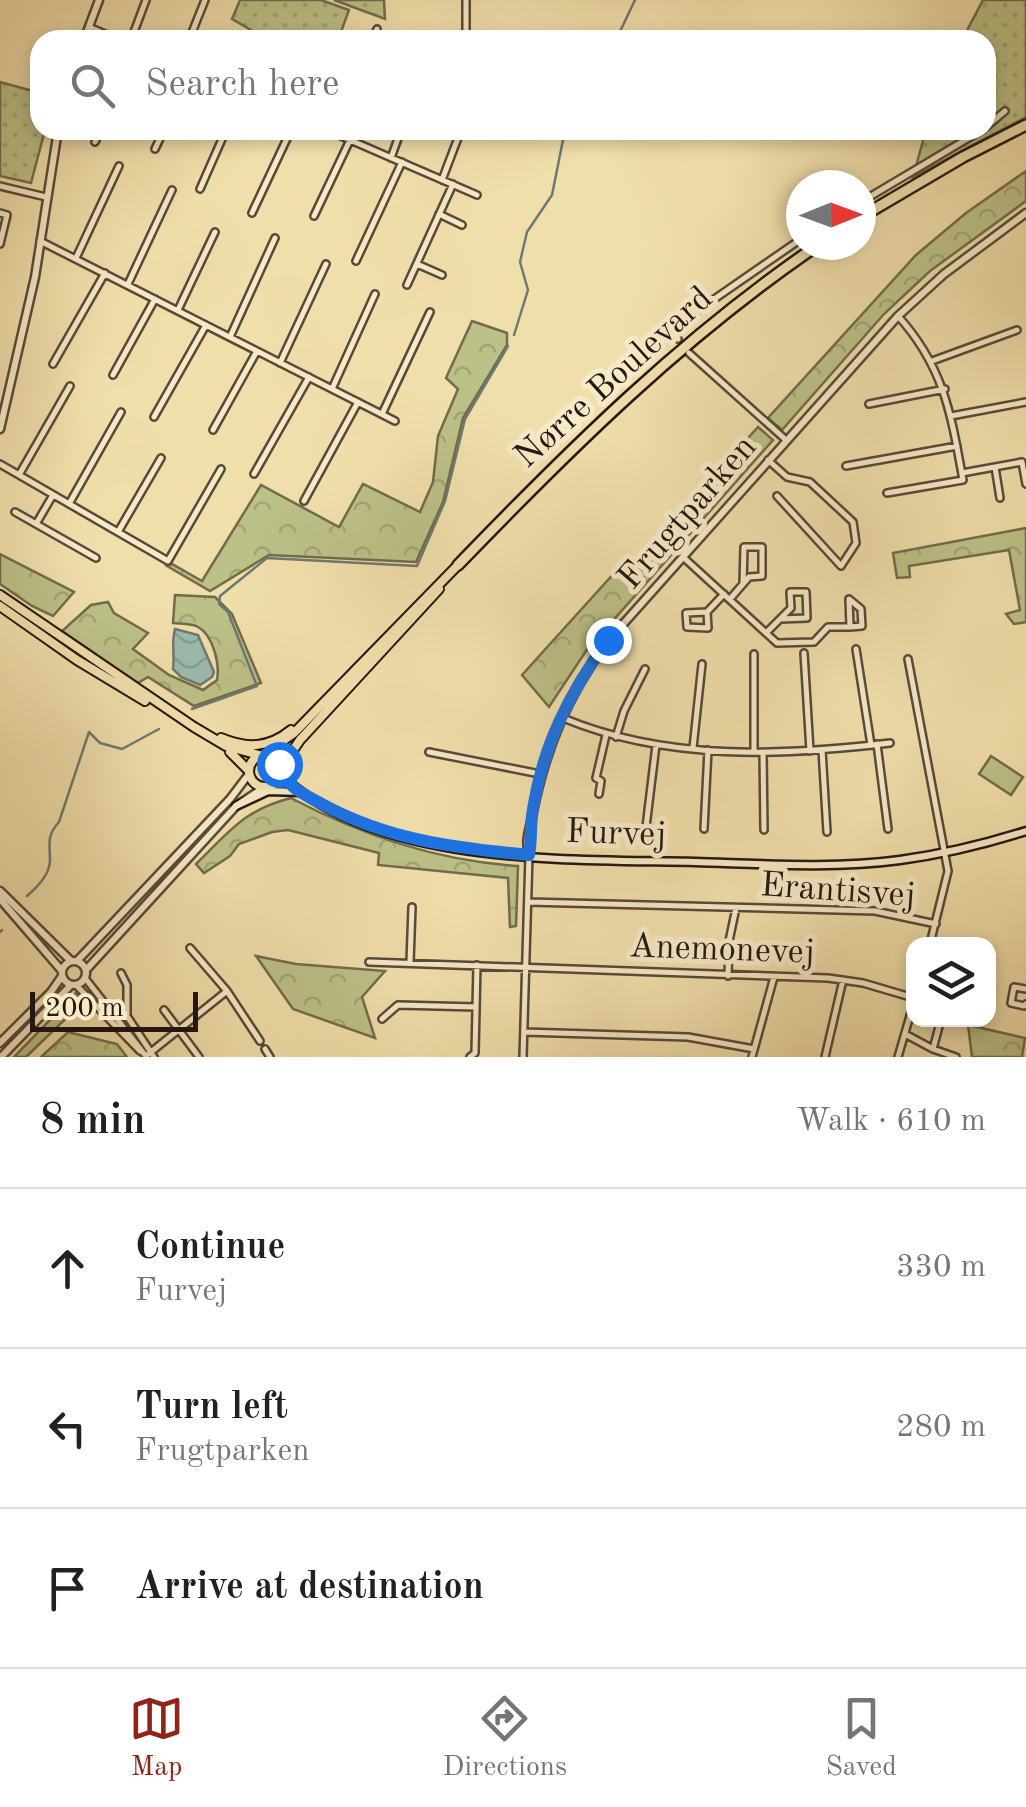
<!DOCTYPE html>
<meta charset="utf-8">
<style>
body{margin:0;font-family:"Old Standard TT",serif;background:#f6f6f6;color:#202124}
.controls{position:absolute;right:30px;bottom:30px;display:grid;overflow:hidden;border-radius:20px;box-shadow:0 5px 15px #0003}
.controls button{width:90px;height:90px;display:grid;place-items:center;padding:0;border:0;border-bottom:2px solid #e0e0e0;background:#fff;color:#202124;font:50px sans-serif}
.compass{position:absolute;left:786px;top:170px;width:90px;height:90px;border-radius:50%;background:#fff;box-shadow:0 5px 15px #0003;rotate:89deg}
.scale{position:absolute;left:30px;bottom:25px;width:168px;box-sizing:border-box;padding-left:10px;border:5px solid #251711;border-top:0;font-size:28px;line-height:35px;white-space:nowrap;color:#251711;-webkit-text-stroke:8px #f6eac8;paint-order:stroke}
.stop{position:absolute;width:30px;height:30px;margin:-22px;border:8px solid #1a73e8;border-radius:50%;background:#fff}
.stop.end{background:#1a73e8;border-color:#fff;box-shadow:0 2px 10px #0008}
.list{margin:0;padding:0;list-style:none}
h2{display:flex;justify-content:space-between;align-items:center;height:130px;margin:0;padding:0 40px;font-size:42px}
h2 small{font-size:32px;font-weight:400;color:#757577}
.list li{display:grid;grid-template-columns:65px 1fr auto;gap:30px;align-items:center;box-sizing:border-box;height:160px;padding:0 40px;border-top:2px solid #e0e0e0}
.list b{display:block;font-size:38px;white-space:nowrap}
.list p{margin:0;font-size:32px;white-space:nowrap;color:#757577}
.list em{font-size:32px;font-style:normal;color:#757577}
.icon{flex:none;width:55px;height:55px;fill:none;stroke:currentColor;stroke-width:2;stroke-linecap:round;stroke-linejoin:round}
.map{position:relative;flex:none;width:1026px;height:1057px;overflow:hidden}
.search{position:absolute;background:#fff;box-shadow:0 5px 15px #0003;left:30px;right:30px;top:30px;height:110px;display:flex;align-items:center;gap:25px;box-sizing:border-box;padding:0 35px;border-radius:30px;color:#757577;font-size:38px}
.sheet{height:610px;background:#fff}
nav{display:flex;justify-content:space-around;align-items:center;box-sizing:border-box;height:140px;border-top:2px solid #e0e0e0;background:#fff;font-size:28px;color:#757577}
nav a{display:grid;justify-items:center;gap:5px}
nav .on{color:#8f2418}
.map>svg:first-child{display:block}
.grass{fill:url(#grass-dots);stroke:#706c4c;stroke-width:2.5}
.forest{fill:url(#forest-crowns);stroke:#706c4c;stroke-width:2.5}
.garden{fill:#bcc187;stroke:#706c4c;stroke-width:2.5}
.water{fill:url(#water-waves);stroke:#6c7a70;stroke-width:2.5}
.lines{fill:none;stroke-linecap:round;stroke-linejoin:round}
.stream{stroke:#6c7a70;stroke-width:2.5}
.minor-casing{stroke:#584938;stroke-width:10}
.tertiary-casing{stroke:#584938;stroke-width:11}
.secondary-casing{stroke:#251711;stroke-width:11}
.primary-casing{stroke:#251711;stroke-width:12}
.trunk-casing{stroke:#251711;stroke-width:14}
.minor{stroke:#f6eac8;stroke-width:5}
.tertiary{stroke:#f6eac8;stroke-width:6}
.secondary{stroke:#f6eac8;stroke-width:6}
.primary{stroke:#f1dfab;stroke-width:8}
.trunk{stroke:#f1dfab;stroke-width:9}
.route{stroke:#1a73e8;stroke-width:12}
.labels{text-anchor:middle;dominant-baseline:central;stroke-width:10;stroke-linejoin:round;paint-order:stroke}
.street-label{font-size:35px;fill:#251711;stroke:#f6eac8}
</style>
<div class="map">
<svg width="1026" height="1057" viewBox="0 0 1026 1057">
<defs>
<pattern id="grass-dots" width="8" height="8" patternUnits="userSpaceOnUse" patternTransform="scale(2.5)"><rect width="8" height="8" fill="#bcc187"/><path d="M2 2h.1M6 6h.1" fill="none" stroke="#a1a574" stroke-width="1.8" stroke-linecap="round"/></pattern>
<pattern id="forest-crowns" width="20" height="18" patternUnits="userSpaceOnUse" patternTransform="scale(2.5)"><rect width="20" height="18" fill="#bcc187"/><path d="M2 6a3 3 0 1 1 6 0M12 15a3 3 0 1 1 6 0" fill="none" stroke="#a1a574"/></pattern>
<pattern id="water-waves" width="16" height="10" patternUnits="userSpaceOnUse" patternTransform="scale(2.5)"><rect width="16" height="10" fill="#9bbcaf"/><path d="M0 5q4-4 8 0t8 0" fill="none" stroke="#85a196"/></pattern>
</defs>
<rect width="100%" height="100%" fill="#f1dfab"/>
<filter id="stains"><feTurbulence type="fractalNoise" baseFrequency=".002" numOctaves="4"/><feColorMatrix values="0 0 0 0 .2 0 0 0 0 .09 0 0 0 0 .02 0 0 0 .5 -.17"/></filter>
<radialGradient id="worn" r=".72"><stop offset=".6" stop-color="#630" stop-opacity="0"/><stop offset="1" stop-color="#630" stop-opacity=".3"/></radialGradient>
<path class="grass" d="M240,0H321L349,10L338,40H254L256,33L232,19Z
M334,0H384L385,19Z
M983,0H1026V117L913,177L926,130H986V40H962Z
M0,82L40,93V130H45L31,183L0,176Z"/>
<path class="forest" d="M1026,171V201L930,271L884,314L782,430L768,418L916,255L966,213Z
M472,321L507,333V345L463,418L443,502L416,562L269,555L210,591L167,566L172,564L202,581L261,485L339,527L363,484L420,512L433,482L438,436L458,389L446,378Z
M758,427L773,440L586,651L549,707L522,675L626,560L637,561Z
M1026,528V622L1014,624L1006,614L1020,610L1009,550L909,566L910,577L897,578L893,553Z
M0,554L74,592L53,616L32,606L0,584Z
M175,595L215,597L232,614L261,683L194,706L148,677L138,683L62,631L91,605L108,602L114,613L148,633L133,649L169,675L203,690L217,680C220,664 213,635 198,627C191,623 181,624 173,623Z
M291,798C361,835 439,861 518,866L516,926L510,927L508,878L378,865L379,853L288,830L272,832L239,844L230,856L204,873L196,864C230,831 244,810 291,798Z
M256,956L296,964L385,971L362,997L375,1038L293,1009Z
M76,993L83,1002L26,1057H14Z
M968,1025L1025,1038L1022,1057H972Z
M68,1032L117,1044L127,1057H41Z"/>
<path class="garden" d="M991,756L1023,777L1011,795L979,774Z"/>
<path class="water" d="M175,629L198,635L214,672L212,677L200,685L181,677L173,669C175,654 171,643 175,629Z"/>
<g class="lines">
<path class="stream" d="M616,40L635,0
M514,335L528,290L520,262L527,232L552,195L565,130
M192,709L257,686L228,612L219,604L220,596L267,558L417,566L445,501L465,419L508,346
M27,896C37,887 49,876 50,861C50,845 46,836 59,822L89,732L100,743L122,749L159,729
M0,932L2,930"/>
<g class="minor-casing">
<path id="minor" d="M466,0V29
M89,27L119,40
M131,40L146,0
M189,40L205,0
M373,40L377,29
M986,127L1005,111
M327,130L477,195
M95,142L101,130
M155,149L164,130
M391,158L401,130
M442,180L461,130
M0,186L46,197
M200,189L226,130
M861,202L982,130
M0,213L7,215L0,244
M252,213L291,130
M439,214L462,225
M314,216L350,140
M40,241L395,421
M76,258L119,166
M356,261L402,162
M417,264L442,275
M128,284L172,190
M407,285L453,184
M178,310L215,232
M230,337L275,238
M678,339L672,332L674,327L801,239
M689,353L786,440
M932,361L1017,330
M280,363L326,264
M53,364L105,273
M113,375L155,299
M332,389L375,294
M869,404L945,389
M382,414L430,312
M951,416L1026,402
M154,417L206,325
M213,430L257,351
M768,460L787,477L810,482L853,522L856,543L841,566L777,496
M0,464L168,561L221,469
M846,466L957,446
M995,467L1000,498
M962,473L1022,462L1026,484
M254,474L309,377
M19,475L70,386
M887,493L963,480C951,414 944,367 898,316
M304,501L358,402
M69,504L121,412
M15,512L96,558
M36,524L53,495
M118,532L161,458
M683,557L777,643L814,642L828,627H850L849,599L861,609L862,626L850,627
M730,599L749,577L762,576V547H744L743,584
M707,612L686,613L687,627L708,628L707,612L724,594
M766,633L791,608L790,592H806L807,618L780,619
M856,649L871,745
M804,653L810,751
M754,654V752
M908,659L948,871L930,944
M563,718C666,761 782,756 890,743
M616,737L624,711L645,669
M877,744L888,829
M693,748L702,664
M822,750L827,832
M429,752L540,774
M763,752L764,830
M599,794L601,781L596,778L606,735
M646,827L656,745
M704,829L708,750
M528,902L875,911L936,924
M369,962L828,978L863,983L914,998
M410,962L412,907
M121,973L127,985V1016L154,1057
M728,976L729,941L736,908
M85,978L145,1055
M76,985L140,1051
M1026,989L1014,987L1011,1003L1024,1006L1026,1004
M227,991L260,1041
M164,1010L199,1057
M382,1019L398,1005L476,1007
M524,1032L688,1037L754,1049
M905,1034L933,1049L956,1057
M265,1049L270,1057
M933,1049L941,1019
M146,1056L227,991L190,948
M470,1057L475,1053L477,965
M523,1057L529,855
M752,1057L774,977
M825,1057L843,980
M898,1057L914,1002"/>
</g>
<g class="tertiary-casing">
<path id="tertiary" d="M84,40L99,0
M0,429L35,277L58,130
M529,855C525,840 529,832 532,817C545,750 567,696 608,641L898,316L944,274L1026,213
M0,891L71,961
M0,899L62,971
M62 973a12 12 0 1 1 24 0a12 12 0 1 1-24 0Z
M77,961L230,799L249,774
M86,970L236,806L265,787
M0,1043L51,992L62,976
M1,1057L71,985"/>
</g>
<g class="secondary-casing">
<path id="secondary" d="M280,774C377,867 569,859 695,862C763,864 833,869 900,860C944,854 985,844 1026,831
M236,806L268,791L300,792"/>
</g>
<g class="primary-casing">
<path id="primary" d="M0,595L194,727L226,746L259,755
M0,606L77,660L145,701
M221,738C247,749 269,748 291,730
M230,752L248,770
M264,754L294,733L458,565
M249 771a16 16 0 1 1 32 0a16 16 0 1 1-32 0Z
M281,768L300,740L439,589"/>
</g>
<g class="trunk-casing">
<path id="trunk" d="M861,217L963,157L1026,125
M458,565C570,449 683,337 818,245"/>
</g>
<use href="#minor" class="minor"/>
<use href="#tertiary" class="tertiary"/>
<use href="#secondary" class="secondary"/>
<use href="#primary" class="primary"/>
<use href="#trunk" class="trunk"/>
</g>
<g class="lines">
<path class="route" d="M279,764C283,785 303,794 322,804C388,840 455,848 529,855C532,840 530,824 533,809C543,745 570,692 608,640"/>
</g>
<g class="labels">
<g class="street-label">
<text transform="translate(614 378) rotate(-42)">Nørre Boulevard</text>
<text transform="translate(688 513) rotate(-49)">Frugtparken</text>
<text transform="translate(616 834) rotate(2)">Furvej</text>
<text transform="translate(838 891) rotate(4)">Erantisvej</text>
<text transform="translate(722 950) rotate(2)">Anemonevej</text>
</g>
</g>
<rect width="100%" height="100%" filter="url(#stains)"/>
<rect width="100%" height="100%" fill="url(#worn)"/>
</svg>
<div class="controls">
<button><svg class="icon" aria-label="layers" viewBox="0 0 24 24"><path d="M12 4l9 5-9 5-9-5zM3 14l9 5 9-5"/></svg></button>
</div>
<svg class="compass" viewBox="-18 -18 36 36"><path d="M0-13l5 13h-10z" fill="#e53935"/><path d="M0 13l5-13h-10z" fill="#757577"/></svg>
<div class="scale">200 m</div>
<div class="stop" style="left:279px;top:764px"></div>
<div class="stop end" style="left:608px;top:640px"></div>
<div class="search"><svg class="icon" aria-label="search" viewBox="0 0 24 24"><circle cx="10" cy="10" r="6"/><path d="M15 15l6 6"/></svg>Search here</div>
</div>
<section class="sheet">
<h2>8 min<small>Walk · 610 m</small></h2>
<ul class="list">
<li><svg class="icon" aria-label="ahead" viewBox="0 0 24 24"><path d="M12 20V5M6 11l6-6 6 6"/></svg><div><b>Continue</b><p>Furvej</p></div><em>330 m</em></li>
<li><svg class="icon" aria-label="left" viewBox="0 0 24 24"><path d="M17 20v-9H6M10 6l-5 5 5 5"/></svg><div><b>Turn left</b><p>Frugtparken</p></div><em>280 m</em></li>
<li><svg class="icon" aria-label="arrive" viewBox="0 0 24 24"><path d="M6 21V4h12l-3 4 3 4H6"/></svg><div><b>Arrive at destination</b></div></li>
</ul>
</section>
<nav>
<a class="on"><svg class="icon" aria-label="map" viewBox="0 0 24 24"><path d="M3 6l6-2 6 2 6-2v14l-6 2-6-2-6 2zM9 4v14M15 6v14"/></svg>Map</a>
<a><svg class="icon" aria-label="directions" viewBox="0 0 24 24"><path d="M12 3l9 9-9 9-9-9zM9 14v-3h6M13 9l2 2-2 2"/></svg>Directions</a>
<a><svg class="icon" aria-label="saved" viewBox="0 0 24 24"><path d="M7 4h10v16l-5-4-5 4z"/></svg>Saved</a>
</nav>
